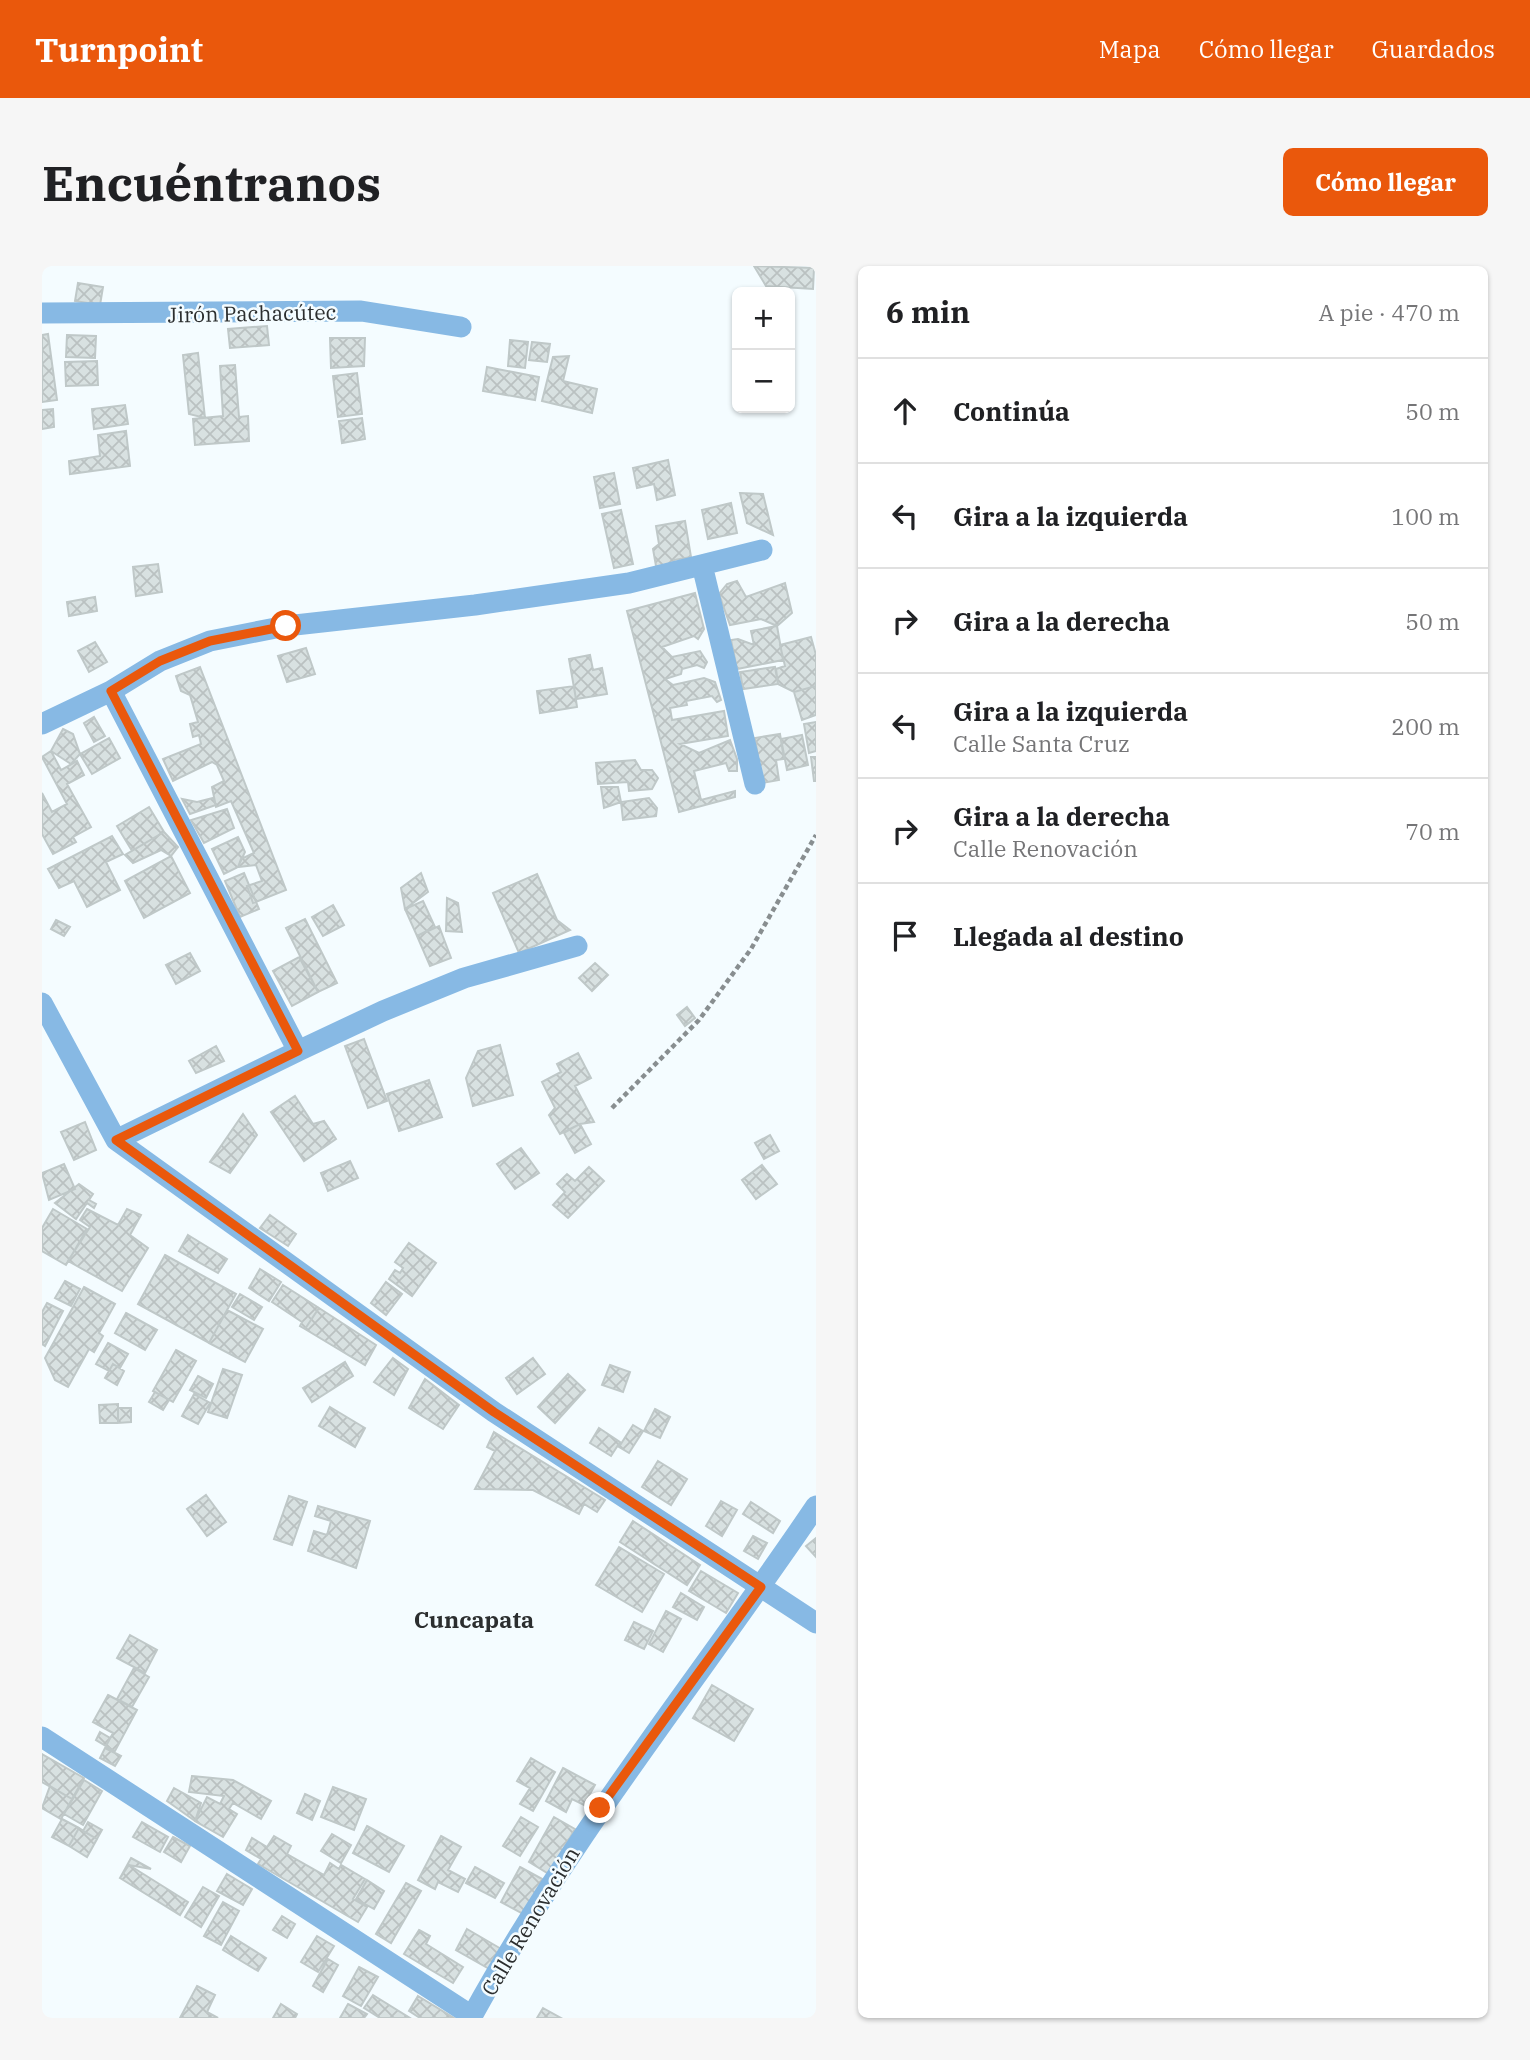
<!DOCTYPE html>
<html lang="es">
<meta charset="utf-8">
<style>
body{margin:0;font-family:"IBM Plex Serif",serif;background:#f6f6f6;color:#202124}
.controls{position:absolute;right:21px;top:21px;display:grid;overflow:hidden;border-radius:10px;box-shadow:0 2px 5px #0004}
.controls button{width:63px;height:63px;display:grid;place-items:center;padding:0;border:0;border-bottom:2px solid #e0e0e0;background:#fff;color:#202124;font:35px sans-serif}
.stop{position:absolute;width:21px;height:21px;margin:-16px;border:5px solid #ea580c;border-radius:50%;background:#fff}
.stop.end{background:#ea580c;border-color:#fff;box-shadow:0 2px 7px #0008}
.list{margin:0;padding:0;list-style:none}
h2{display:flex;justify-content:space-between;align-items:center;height:91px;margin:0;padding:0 28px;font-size:30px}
h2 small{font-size:23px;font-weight:400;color:#757577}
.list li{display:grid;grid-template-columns:46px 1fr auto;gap:21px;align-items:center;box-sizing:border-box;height:105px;padding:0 28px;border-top:2px solid #e0e0e0}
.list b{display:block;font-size:26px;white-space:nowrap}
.list p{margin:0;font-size:23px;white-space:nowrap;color:#757577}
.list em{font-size:23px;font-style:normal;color:#757577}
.icon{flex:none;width:38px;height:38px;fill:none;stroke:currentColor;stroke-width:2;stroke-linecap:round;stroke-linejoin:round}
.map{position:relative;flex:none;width:774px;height:1752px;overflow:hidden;border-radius:10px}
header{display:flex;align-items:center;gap:42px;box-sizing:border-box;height:98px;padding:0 35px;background:#ea580c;color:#fff}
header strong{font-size:33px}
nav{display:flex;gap:38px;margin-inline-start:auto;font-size:24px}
.intro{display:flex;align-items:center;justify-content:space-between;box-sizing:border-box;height:168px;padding:0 42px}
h1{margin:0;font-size:49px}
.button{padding:18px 32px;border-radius:10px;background:#ea580c;color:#fff;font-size:24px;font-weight:700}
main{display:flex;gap:42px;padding:0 42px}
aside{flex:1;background:#fff;border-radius:10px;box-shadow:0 2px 5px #0004}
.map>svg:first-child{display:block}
.building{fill:url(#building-cross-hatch);stroke:#bfc8c8;stroke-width:2}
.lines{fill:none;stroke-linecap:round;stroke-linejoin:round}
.path{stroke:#888e90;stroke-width:4.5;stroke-dasharray:5 3.5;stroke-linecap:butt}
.minor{stroke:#87b9e4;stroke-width:21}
.route{stroke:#ea580c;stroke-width:9}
.labels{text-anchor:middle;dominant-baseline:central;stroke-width:5;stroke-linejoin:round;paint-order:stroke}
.street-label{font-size:21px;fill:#2b2e2f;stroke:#f4fcff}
.neighbourhood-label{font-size:23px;font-weight:bold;fill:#2b2e2f;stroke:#f4fcff}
</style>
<header>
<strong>Turnpoint</strong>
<nav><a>Mapa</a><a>Cómo llegar</a><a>Guardados</a></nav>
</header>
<div class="intro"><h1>Encuéntranos</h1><a class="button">Cómo llegar</a></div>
<main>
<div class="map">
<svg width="774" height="1752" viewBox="0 0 774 1752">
<defs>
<pattern id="building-cross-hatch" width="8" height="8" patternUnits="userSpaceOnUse" patternTransform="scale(1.75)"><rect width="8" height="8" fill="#d8e1e1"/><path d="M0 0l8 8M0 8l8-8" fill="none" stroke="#bac1c1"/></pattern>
</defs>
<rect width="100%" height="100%" fill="#f4fcff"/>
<path class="building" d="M712,0L772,2L771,23L724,20Z
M36,17L61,21L58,39L33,35Z
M225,60L227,79L188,82L186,63Z
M6,68L15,134L0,136V69Z
M25,69L54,70L53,92L24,91Z
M288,72H323L322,100L289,102Z
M468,74L486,76L483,102L466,100Z
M490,76L508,78L505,96L487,94Z
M156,87L163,152L147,148L141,89Z
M527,90L521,115L555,123L550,147L500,135L511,91Z
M55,95L56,119L24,120L23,96Z
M193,99L197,151L206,150L207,175L153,179L151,153L181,150L178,100Z
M445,101L497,111L493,134L441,125Z
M315,107L320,148L296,151L291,110Z
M83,139L86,158L52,163L50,143Z
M11,143L12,161L0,163V144Z
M320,152L323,173L300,177L297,155Z
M84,165L88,200L28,208L27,195L58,190L56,169Z
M626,194L633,229L615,234L612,218L595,222L591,202Z
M572,207L578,238L558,242L552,211Z
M698,227L721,228L731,269L705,257Z
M689,237L695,267L666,273L660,244Z
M579,244L591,298L572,302L560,248Z
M643,255L649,291L632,294L634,301L614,300L611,283L617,278L614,260Z
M116,298L120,326L94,330L91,301Z
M695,315L704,331L743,317L750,347L735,360L719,353L688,359L677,328L685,318Z
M653,327L662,363L656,373L652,370L620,381L630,391L658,385L665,396L662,402L655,399L640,403L639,408L623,413L631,419L662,412L673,416L679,434L675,436L670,430L644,435L645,439L628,442L630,454L682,445L686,470L638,478L657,487L688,474L695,493V505H687L684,497L652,505L659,534L693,525V531L637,546L585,345Z
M53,331L55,345L27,350L25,336Z
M735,360L741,394L695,403L689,374L696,373L712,379L709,365Z
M769,371L774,389V420L752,426L736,418L734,403L743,400L738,379Z
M53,376L65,396L47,406L36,385Z
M264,382L273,408L245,416L236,390Z
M548,389L551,404L560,402L565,428L534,433L527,393Z
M158,401L244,624L211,637L205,620L220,615L214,599L196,601L199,593L212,587L189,535L174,541L170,521L182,515L175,499L170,496L131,515L121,493L159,478L157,469L151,471L148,458L156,456L148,429L139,425L134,410Z
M733,401L736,418L701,423L698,406Z
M532,420L535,441L498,447L495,425Z
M774,420V449L760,454L752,426Z
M52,451L63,470L52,476L42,457Z
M774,456V485L767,487L762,458Z
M21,463L31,468L38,488L29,498L9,485Z
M738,468L742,493L734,494L737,514L720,517L713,472Z
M760,469L766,499L745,504L739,473Z
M67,472L78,492L50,508L38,488Z
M9,485L19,504L35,495L42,509L25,518L49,561L31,571L34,576L11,588L0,568V527L10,546L25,538L0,491Z
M769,491H774V515H772Z
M593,494L599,504H610L616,512L610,523L587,525L586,516L556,518L554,497Z
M559,521H576L579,536L562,542Z
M171,532L174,539L148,548L140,533L155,536Z
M607,532L615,542L614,550L581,554L579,536Z
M107,541L122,566L90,585L75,560Z
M185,543L192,562L162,577L149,554Z
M122,566L136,581L129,590L119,584L91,597L83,589Z
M70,570L81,588L64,596L78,624L45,641L32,615L17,622L6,603Z
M196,571L203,586L196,601L182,608L170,583Z
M129,590L148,627L102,652L83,615Z
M202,607L217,643L198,651L183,615Z
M379,607L386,626L363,643L359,622Z
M495,608L515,654L528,664L477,687L451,627Z
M405,632L416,637L420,666L404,665Z
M381,635L393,661L375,670L363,643Z
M291,639L302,659L281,670L270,651Z
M263,653L295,717L276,726L244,662Z
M14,654L28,661L22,670L9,663Z
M397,660L409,692L388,700L375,670Z
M148,687L158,705L134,718L124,699Z
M257,691L276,726L250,740L231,705Z
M553,697L566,709L550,725L537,712Z
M645,741L653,752L643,760L635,749Z
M322,773L345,835L326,842L303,780Z
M458,779L471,829L431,840L424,812L436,785Z
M174,780L182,795L154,807L147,795Z
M536,787L549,812L533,820L552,856L538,858L518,868L507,849L513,842L500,816L519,806L515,798Z
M387,814L400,851L357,865L345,828Z
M253,830L271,858L282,855L294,873L262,895L229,846Z
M201,848L215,869L188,907L168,896Z
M43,856L54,884L32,894L19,866Z
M538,858L549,878L533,887L522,867Z
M728,869L737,885L722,893L713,877Z
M479,882L497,907L473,923L455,898Z
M308,895L316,912L286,925L279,907Z
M22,898L33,923L7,934L0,907Z
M720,899L735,918L714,933L700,914Z
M547,901L562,915L526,952L511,939L523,926L515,918L525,908L533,915Z
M37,918L51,928L47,934L54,938L52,942L45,937L34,953L13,937Z
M11,943L45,963L24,999L0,985V962Z
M45,943L76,959L85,943L99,949L88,969L106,982L80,1025L26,995L48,961L38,954Z
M228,949L254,968L246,980L218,962Z
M146,969L185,993L176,1007L137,985Z
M367,977L394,997L370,1030L347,1013L353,1004L358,1007L361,1002L353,996Z
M123,989L194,1028L167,1077L96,1038Z
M218,1003L239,1016L227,1035L207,1022Z
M23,1015L38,1023L29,1040L13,1032Z
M344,1016L360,1028L344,1049L329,1037Z
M241,1019L277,1042L263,1063L258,1060L260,1056L230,1036Z
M42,1021L73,1038L57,1067L61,1070L52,1086L47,1083L26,1121L13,1114L3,1092Z
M198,1028L220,1041L212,1054L190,1041Z
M5,1037L21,1045L3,1080L0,1078V1046Z
M277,1042L334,1079L323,1099L263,1063Z
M185,1044L221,1063L203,1096L167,1077Z
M84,1047L115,1064L103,1084L73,1067Z
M66,1077L86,1088L78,1102L71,1098L67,1105L54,1098Z
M134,1084L154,1095L131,1136L111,1125Z
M351,1092L366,1103L352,1129L332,1116Z
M491,1092L503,1108L475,1128L464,1112Z
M303,1096L311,1110L270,1136L261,1122Z
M71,1098L82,1105L75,1119L63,1112Z
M568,1099L588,1106L581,1126L560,1119Z
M181,1103L200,1109L185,1152L166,1146Z
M526,1108L543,1124L513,1157L496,1141Z
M156,1110L171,1118L164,1132L148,1124Z
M383,1113L417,1139L401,1163L367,1142Z
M113,1126L127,1134L121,1144L107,1136Z
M152,1128L168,1137L156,1158L140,1150Z
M76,1138V1157H58L57,1139Z
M288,1141L323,1162L313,1181L277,1160Z
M76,1142H89V1156L76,1157Z
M613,1143L628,1151L618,1172L602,1165Z
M591,1159L601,1165L587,1187L577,1181Z
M557,1162L578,1176L569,1190L548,1177Z
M452,1166L563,1234L555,1246L542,1238L537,1248L491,1224L433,1223L453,1185L445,1181Z
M616,1195L645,1213L629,1239L600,1221Z
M164,1229L184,1256L165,1270L145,1243Z
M247,1230L265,1236L250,1279L232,1273Z
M679,1235L695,1244L680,1270L664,1260Z
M709,1236L738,1255L731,1267L701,1248Z
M276,1240L328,1255L314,1302L266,1285L272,1265L285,1269L289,1255L273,1250Z
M591,1255L658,1299L645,1319L578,1276Z
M711,1270L725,1277L716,1293L702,1285Z
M774,1272V1291L764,1280Z
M577,1281L622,1308L600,1346L554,1319Z
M659,1305L696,1327L684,1347L647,1325Z
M639,1327L662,1341L655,1354L631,1341Z
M624,1345L639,1353L621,1386L607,1378Z
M592,1356L611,1365L602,1383L583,1374Z
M88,1369L115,1384L103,1407L75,1392Z
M92,1402L107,1411L90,1441L75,1433Z
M670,1419L711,1443L692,1475L651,1452Z
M66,1429L95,1444L73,1485L64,1480L71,1467L51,1456Z
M58,1466L68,1472L64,1480L54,1474Z
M63,1482L79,1490L73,1500L58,1492Z
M0,1488L42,1512L30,1533L0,1516Z
M489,1492L513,1506L491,1545L478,1538L488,1522L475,1515Z
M521,1502L553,1519L542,1539L530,1533L524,1546L504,1535Z
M150,1510L191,1514L229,1535L219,1553L191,1537L187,1543L195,1548L181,1571L153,1555L165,1531L178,1538L182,1530L147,1526Z
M42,1514L60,1525L41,1559L22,1548Z
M8,1520L30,1533L19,1553L0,1542Z
M291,1521L324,1533L312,1564L279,1551Z
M132,1522L159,1537L153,1555L125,1535Z
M263,1528L278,1535L270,1554L255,1547Z
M479,1551L496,1561L478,1590L461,1580Z
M512,1551L533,1563L507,1608L487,1596Z
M20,1553L37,1562L27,1580L10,1571Z
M46,1556L60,1564L55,1573L41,1565Z
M100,1556L126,1571L118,1586L91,1571Z
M325,1560L362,1580L347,1606L311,1587Z
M37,1562L55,1573L45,1591L27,1580Z
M290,1568L309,1579L299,1597L279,1585Z
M232,1570L249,1580L245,1588L282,1609L288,1597L297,1603L299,1599L323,1613L311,1633L325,1641L316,1656L216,1598L219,1593L204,1584L210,1572L225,1581Z
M399,1570L419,1581L406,1604L423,1613L416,1626L396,1616L393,1623L376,1614Z
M131,1571L148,1580L139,1596L122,1586Z
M89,1592L109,1603L87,1599L78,1612Z
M87,1599L146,1636L138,1649L78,1612Z
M433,1601L462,1617L453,1632L424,1617Z
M478,1601L502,1614L483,1649L459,1636Z
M185,1608L210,1623L201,1639L175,1625Z
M325,1614L342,1625L332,1643L314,1633Z
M364,1617L379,1625L349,1677L334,1668Z
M161,1621L177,1630L159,1661L143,1651Z
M181,1636L197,1645L179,1679L162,1670Z
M240,1650L253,1658L245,1672L231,1664Z
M425,1663L461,1684L449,1704L414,1684Z
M377,1664L388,1670L384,1678L421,1701L411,1717L362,1688Z
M189,1670L224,1692L216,1705L181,1684Z
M275,1670L292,1680L276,1706L259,1696Z
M286,1693L296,1699L281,1726L271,1720Z
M317,1701L336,1711L319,1740L301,1730Z
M155,1720L173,1729L165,1746L176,1752H138Z
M331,1729L368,1752H338L322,1742Z
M376,1730L412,1752H378L367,1745Z
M239,1738L255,1748L253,1752H231Z
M306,1738L325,1748L322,1752H298Z
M501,1742L519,1752H495Z"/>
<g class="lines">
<path class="path" d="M570,842L657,754L709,683L774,569"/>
<path class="minor" d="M0,47L319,45L419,61
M660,299L713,518
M69,425L118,395L168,375L244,360L433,339L587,317L720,284
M0,458L69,425L256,785L74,874
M0,737L74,874L452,1146L774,1357
M256,785L341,745L422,712L535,680
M0,1471L430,1750
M429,1752C528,1571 659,1410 774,1240"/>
</g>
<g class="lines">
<path class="route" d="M244,360L168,375L118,395L69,425L256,785L74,874L452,1146L719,1321L558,1542"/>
</g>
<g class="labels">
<g class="street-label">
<text transform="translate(210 47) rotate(-1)">Jirón Pachacútec</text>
<text transform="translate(488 1655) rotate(-59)">Calle Renovación</text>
</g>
<g class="neighbourhood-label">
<text x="432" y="1353">Cuncapata</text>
</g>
</g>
</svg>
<div class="controls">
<button>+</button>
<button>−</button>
</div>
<div class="stop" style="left:244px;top:360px"></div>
<div class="stop end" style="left:558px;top:1542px"></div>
</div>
<aside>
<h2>6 min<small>A pie · 470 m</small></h2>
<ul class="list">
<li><svg class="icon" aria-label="ahead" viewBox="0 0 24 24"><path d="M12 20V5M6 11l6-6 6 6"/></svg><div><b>Continúa</b></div><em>50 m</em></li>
<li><svg class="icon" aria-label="left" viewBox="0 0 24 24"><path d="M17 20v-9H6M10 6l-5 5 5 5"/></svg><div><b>Gira a la izquierda</b></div><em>100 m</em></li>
<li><svg class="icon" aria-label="right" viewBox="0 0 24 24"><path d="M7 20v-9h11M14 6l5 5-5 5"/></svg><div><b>Gira a la derecha</b></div><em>50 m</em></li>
<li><svg class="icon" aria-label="left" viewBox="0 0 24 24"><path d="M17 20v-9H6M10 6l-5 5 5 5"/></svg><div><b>Gira a la izquierda</b><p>Calle Santa Cruz</p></div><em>200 m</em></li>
<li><svg class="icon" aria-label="right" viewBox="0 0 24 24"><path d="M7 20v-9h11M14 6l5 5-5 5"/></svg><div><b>Gira a la derecha</b><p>Calle Renovación</p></div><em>70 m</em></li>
<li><svg class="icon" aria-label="arrive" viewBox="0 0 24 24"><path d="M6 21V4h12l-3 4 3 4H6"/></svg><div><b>Llegada al destino</b></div></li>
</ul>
</aside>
</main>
